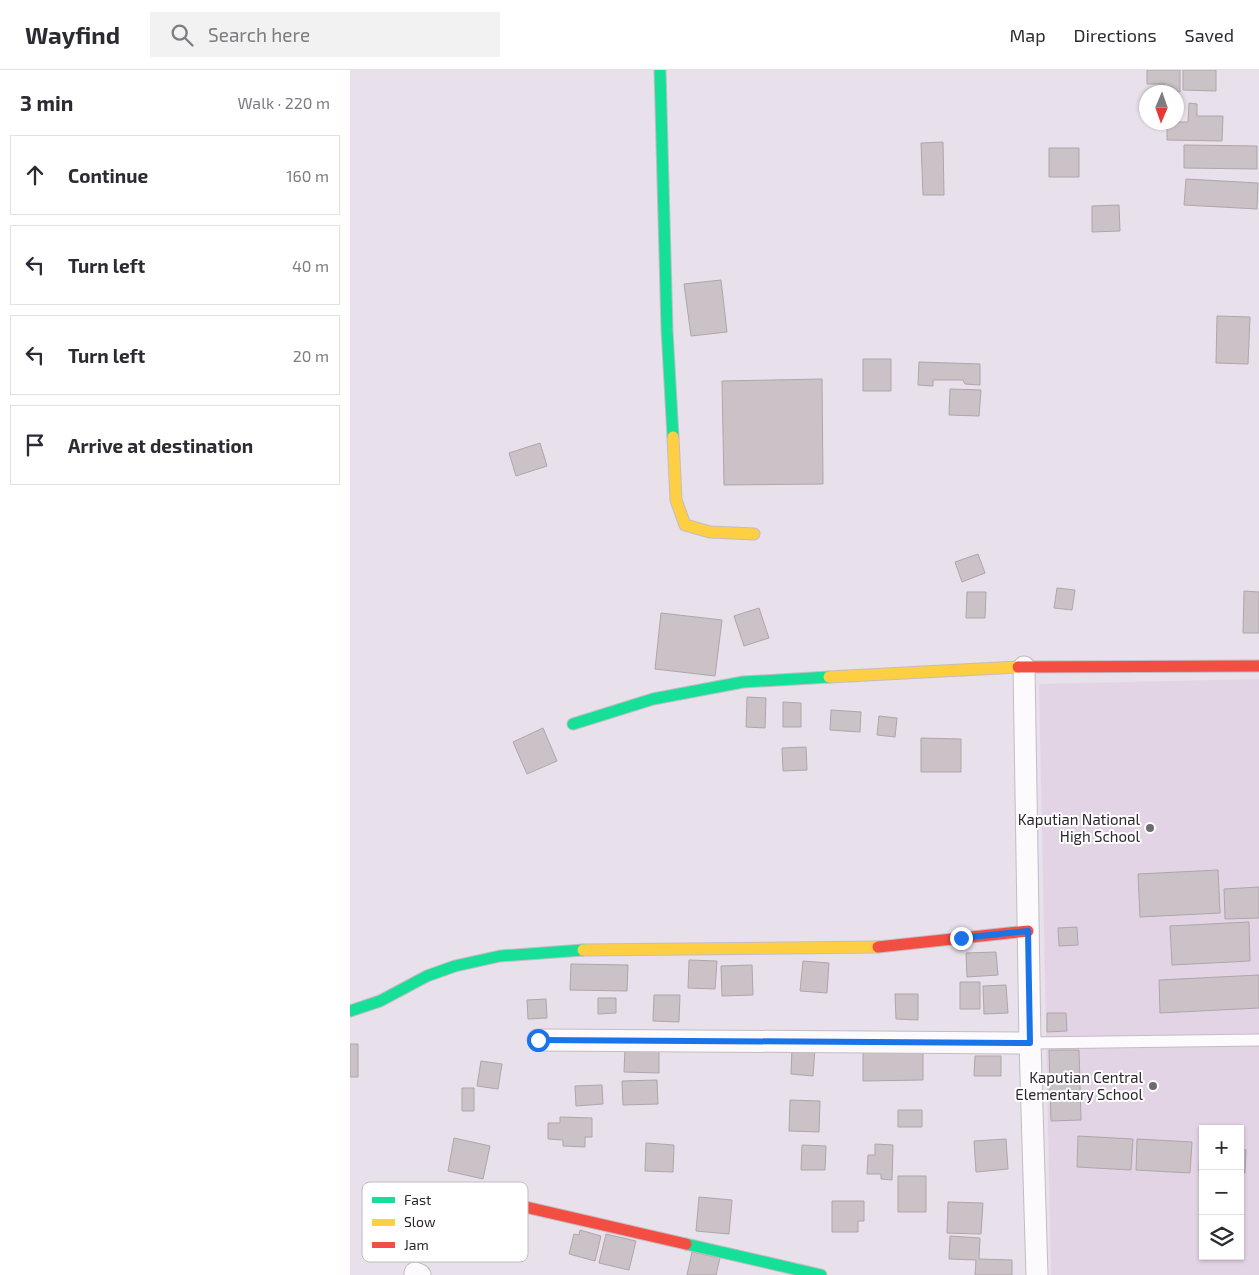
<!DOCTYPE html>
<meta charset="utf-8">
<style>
body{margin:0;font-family:"Exo 2",sans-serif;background:#f2f2f3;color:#2b2b33}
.controls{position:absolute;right:15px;bottom:15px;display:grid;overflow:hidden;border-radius:0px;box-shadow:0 1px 4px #0004}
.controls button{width:45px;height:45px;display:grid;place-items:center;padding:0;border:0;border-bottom:1px solid #e1e1e2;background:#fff;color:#2b2b33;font:25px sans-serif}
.compass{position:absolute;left:789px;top:15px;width:45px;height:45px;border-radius:50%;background:#fff;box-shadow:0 1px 4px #0004;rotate:182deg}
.stop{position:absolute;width:15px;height:15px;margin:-11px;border:4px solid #1a73e8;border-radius:50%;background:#fff}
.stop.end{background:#1a73e8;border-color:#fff;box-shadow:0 1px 5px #0008}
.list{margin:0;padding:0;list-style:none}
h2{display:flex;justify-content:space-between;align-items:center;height:65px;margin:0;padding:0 20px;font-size:21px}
h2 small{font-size:16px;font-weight:400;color:#7c7c81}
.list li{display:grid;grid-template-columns:32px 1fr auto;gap:15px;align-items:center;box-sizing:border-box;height:80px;margin:0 10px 10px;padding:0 10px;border:1px solid #e1e1e2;border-radius:0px}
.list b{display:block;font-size:19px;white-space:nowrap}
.list em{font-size:16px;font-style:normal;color:#7c7c81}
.icon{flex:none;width:28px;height:28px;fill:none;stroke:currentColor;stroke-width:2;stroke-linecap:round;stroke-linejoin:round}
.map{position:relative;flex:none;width:909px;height:1205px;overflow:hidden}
header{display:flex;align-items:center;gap:30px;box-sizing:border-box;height:70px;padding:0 25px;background:#fff;border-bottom:1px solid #e1e1e2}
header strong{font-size:24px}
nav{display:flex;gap:28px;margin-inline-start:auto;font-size:18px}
.search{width:350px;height:45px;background:#f2f2f3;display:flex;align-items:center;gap:12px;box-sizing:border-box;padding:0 18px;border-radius:0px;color:#7c7c81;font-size:19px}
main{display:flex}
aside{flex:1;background:#fff}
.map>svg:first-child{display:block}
.built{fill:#e3d4e5;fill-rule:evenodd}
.building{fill:#cbc2c7;stroke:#aea6aa}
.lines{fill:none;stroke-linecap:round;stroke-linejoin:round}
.lane-casing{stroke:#c3bcc4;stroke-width:13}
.street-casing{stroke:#c3bcc4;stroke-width:23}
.fast-casing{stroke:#c3bcc4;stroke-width:13}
.slow-casing{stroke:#c3bcc4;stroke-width:13}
.jam-casing{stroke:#c3bcc4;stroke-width:13}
.lane{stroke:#fcfafc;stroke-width:11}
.street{stroke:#fcfafc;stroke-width:21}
.fast{stroke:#16e098;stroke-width:11}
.slow{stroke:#ffcf43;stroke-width:11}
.jam{stroke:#f24e42;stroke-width:11}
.route{stroke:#1a73e8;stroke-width:6}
.poi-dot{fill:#6e686f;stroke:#fff;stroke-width:2}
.labels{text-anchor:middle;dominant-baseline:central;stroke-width:4;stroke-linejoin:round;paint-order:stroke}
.poi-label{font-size:15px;fill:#2d272d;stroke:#fff;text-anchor:end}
.key{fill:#fff;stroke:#c0bec0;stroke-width:1}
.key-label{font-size:14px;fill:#2d272d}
</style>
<header>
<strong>Wayfind</strong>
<div class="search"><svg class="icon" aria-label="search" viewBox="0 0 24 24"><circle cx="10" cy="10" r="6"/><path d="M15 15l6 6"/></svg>Search here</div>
<nav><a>Map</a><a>Directions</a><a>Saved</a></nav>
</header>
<main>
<aside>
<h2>3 min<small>Walk · 220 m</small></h2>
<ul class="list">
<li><svg class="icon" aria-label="ahead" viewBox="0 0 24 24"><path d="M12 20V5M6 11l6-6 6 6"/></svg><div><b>Continue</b></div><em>160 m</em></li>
<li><svg class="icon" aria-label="left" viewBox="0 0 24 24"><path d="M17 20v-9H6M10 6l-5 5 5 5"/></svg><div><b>Turn left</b></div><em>40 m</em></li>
<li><svg class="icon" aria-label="left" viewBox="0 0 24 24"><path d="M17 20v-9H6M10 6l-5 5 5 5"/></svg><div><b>Turn left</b></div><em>20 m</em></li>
<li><svg class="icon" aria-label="arrive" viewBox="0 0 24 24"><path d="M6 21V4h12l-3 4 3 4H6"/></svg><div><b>Arrive at destination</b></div></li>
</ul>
</aside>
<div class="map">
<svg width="909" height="1205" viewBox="0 0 909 1205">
<rect width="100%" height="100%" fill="#e8e0ea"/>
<path class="built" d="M909,609V1205H701L689,614ZM853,1059H890V1186H853Z"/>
<path class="building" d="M797,0H830V22H814V14H797Z
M833,0H866V21L833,20Z
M839,33L847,34V46H873L872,71L817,70V52H838Z
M593,72L594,125H573L571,73Z
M834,75L907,76V99L834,98Z
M699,78H729V107H699Z
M836,109L908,113L907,139L834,135Z
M769,135L770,161L742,162V136Z
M371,210L377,262L341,266L334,214Z
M867,246L900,247L898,294L866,293Z
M513,289H541V321H513Z
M569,292L630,294V315L615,314L613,310H583V316L568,315Z
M472,309L473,414L374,415L372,311Z
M600,319L631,320L629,346L599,345Z
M190,373L197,396L166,406L159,383Z
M628,484L635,503L612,512L605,492Z
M707,518L725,520L722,540L704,538Z
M894,521L909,522V563H893Z
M617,522H636L635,548H616Z
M409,538L419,568L394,576L384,546Z
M311,543L372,550L365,606L305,599Z
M397,627L416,628L415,658L396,657Z
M433,632L451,633V657H433Z
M481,640L511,642L510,662L480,660Z
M529,646L547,648L545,667L527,665Z
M193,658L207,691L177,704L163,672Z
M571,668L611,669V702H571Z
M456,677L457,700L433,701L432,678Z
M868,800L870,843L790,847L788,804Z
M909,817V848L875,849L874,819Z
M899,852L900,891L822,895L820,856Z
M727,857L728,875L709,876L708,858Z
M646,882L648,905L617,907L616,883Z
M339,890L367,891L365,919L338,918Z
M453,891L479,893L477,923L450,921Z
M221,894L278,895L277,921L220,920Z
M402,895L403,925L372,926L371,896Z
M909,905V938L810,943L809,910Z
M610,912H630V939H610Z
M656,915L658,943L634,944L633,916Z
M545,924H568V950L546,949Z
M304,925H330L329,952L303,951Z
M248,928H266V943L248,944Z
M196,929L197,948L178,949L177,930Z
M697,943H716L717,961L697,962Z
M0,974H8V1007H0Z
M442,977L465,978L463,1006L441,1004Z
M275,979L309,980V1003L274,1002Z
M699,980H729L731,1050L701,1051Z
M573,981V1010L513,1011V982Z
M625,986H651V1006H624Z
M131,991L152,994L148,1019L127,1016Z
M307,1010L308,1034L273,1035L272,1011Z
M252,1015L253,1034L226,1036L225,1016Z
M112,1018H124V1041H112Z
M440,1030L470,1031L469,1062L439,1061Z
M548,1040H572V1057H548Z
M210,1047L242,1048V1067H235V1077L213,1076V1070L198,1069V1053H210Z
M728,1066L783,1069L781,1100L727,1097Z
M104,1068L140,1076L133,1109L98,1101Z
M656,1069L658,1099L626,1102L624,1071Z
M787,1069L842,1072L840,1103L786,1100Z
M296,1073L324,1075L323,1102L295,1101Z
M525,1074L543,1075L542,1110L531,1109V1104H517L518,1085H525Z
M452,1075L476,1076L475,1100H451Z
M850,1078H853V1101H849Z
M890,1079L896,1080L895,1103H890Z
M548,1106H576V1142H548Z
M349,1127L382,1130L379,1164L346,1161Z
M482,1131H514V1151H508V1162H482Z
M598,1132L633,1133L631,1164L597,1163Z
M230,1160L251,1166L245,1191L219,1184L224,1164L229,1165Z
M256,1164L286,1171L279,1200L249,1193Z
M600,1166L630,1168L629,1189L662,1190V1205H625L626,1190L599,1189Z
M342,1182L370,1188L366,1205H337Z"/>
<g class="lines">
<g class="lane-casing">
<path id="lane" d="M680,973L909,970"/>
</g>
<g class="street-casing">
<path id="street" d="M674,597L680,973L687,1205
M188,970L680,973
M65,1203L70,1205"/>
</g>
<g class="fast-casing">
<path id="fast" d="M310,0L317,260L323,367
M223,654L303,629L393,612L479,607
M0,941L30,931L77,906L105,896L150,886L233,880
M336,1174L471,1205"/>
</g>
<g class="slow-casing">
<path id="slow" d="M323,367L326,430L335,455L360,462L404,464
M479,607L668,597
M233,880L528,877"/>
</g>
<g class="jam-casing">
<path id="jam" d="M668,597L909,596
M528,877L678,861
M119,1124L336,1174"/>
</g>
<use href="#lane" class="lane"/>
<use href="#street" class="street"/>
<use href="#fast" class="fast"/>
<use href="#slow" class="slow"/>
<use href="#jam" class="jam"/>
</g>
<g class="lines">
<path class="route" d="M188,970L680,973L678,861L611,868"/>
</g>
<g class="poi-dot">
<circle cx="800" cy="758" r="5"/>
<circle cx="803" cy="1016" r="5"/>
</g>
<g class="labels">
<g class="poi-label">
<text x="790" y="749">Kaputian National<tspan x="790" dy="17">High School</tspan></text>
<text x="793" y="1007">Kaputian Central<tspan x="793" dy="17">Elementary School</tspan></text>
</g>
</g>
<rect x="12" y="1112" width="166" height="80" rx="8" class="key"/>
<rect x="22" y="1127" width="23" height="6" fill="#16e098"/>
<rect x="22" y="1149" width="23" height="7" fill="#ffcf43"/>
<rect x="22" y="1172" width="23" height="6" fill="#f24e42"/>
<g class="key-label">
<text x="54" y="1135">Fast</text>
<text x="54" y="1157">Slow</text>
<text x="54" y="1180">Jam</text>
</g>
</svg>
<div class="controls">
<button>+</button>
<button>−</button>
<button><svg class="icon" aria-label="layers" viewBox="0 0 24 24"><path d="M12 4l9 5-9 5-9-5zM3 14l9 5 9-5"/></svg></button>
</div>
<svg class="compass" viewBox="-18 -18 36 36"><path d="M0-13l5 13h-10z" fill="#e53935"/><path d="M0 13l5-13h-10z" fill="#7c7c81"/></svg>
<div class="stop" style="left:188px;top:970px"></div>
<div class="stop end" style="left:611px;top:868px"></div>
</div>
</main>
